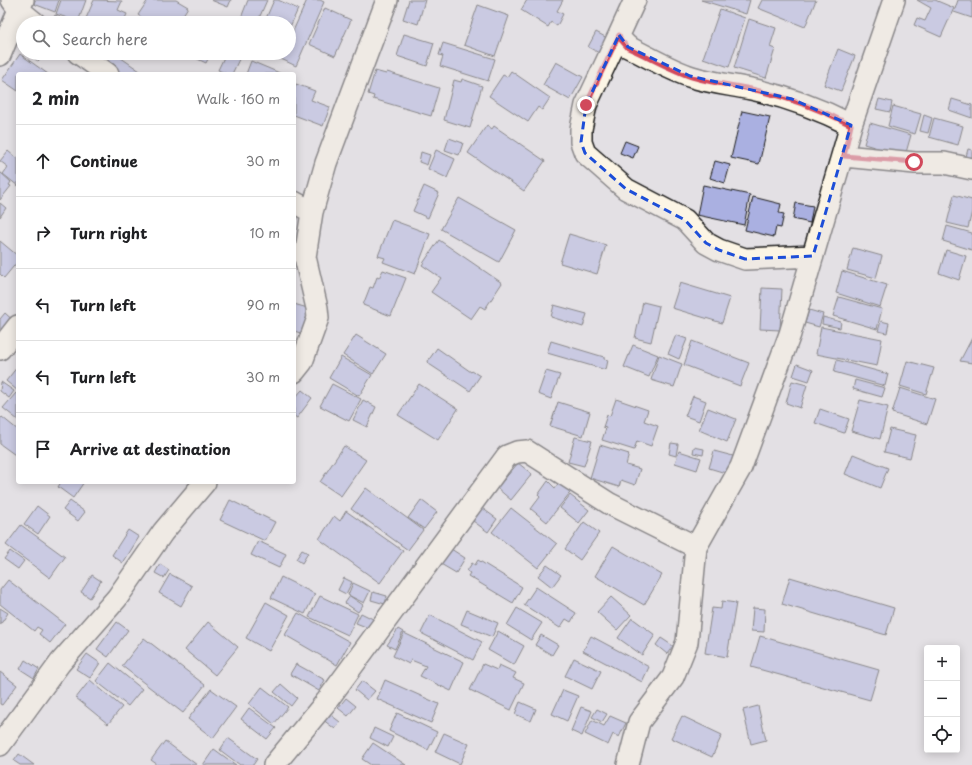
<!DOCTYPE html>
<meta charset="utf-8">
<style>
body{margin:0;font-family:"Playpen Sans",sans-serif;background:#f2f2f2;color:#202124}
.controls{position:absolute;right:12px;bottom:12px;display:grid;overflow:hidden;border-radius:4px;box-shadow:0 2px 10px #0003}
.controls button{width:36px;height:36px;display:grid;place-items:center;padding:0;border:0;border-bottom:1px solid #e0e0e0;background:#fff;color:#202124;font:20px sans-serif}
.stop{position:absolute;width:12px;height:12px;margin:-9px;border:3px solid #d1495b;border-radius:50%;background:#fff}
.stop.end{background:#d1495b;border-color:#fff;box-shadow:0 1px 4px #0008}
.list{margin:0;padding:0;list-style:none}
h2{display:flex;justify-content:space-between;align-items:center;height:52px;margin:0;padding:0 16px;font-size:17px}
h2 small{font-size:13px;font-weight:400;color:#757577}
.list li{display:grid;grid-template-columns:26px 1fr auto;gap:12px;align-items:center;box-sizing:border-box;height:72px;padding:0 16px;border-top:1px solid #e0e0e0}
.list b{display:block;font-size:15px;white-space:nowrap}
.list em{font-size:13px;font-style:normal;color:#757577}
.icon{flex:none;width:22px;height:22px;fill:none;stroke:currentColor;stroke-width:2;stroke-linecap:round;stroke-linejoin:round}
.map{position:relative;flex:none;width:972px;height:765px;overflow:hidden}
.search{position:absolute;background:#fff;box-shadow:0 2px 10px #0003;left:16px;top:16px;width:280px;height:44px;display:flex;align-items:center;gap:10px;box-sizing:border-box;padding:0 14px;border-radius:22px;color:#757577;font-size:15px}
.panel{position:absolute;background:#fff;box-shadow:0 2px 10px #0003;left:16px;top:72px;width:280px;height:412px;border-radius:4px}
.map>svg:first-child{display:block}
.building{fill:#aab0e1;stroke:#1c1c1c}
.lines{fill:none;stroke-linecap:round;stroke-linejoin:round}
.street-casing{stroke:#1c1c1c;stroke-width:24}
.street{stroke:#fcf5e5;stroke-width:21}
.route{stroke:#d1495b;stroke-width:5}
.marked{fill:none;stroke:#1d4ed8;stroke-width:3;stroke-dasharray:8 5;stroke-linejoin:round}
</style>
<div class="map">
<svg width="972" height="765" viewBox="0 0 972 765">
<rect width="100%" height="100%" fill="#e3e0e4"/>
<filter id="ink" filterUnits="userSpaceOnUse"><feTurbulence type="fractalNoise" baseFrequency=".025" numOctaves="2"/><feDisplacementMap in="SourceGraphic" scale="8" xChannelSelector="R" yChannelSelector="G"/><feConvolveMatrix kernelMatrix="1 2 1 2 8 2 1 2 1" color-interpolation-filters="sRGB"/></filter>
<g filter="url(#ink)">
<path class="building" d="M35,0H59L55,12L34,4Z
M61,0H86L78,22L56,14Z
M94,0L122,1L118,10L127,14L123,23H84Z
M148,0H176L188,7L178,23H145L147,21L138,15Z
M211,0H231L228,7Z
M248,0H267L257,23H239Z
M274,0H278L298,9L289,29V23H264Z
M307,0H320L324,2L296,66L281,59L283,53H289V40Z
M409,0H425L418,24L403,19Z
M527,0H563L557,11L563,14L557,26L551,22L548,27L521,10Z
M701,0H750L746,14Z
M762,0H816L805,27L758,8Z
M917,0H935L954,8L941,37L914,25L917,18L925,21L931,8Z
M958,0H972V18L954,12Z
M478,5L509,16L495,56L464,45Z
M325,8L351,20L335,56L309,44Z
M720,9L745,18L729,67L703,58Z
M55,15L65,20L63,23H51Z
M188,17L200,23H185Z
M749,19L776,28L770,47L775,49L766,78L734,68Z
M596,32L609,39L601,54L588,47Z
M404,34L434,43L427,66L397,56Z
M443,43L495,59L488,81L440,66L443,56L439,55Z
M838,49L855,56L841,91L824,85Z
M26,53H44L38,61Z
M114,53L140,71L138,74H118L105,65Z
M185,53H211L206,63Z
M226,53H242L232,74H227L218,70Z
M20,54L48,74H18V91L2,80Z
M251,61L282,74H246Z
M556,62L583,77L570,100L543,85Z
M375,71L386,74L387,72L439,88L431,116L373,99L374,96L368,94Z
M511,71L550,98L542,110L538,107L528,122L489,96L503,75L507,77Z
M462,79L482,86L470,128L444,120L454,80L461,82Z
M296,84L315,91L311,100L330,107L323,126L294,115V90Z
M879,99L892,102L890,112L876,109Z
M952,99L972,105V118L949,110Z
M893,106L921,114L915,134L888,126Z
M742,111L770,117L759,164L731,158Z
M924,115L932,118L928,133L920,131Z
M934,118L963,126L958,145L929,137Z
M870,123L911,135L905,156L864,144Z
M487,125L492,129L494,126L545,161L524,191L468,153Z
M449,138L463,143L459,155L445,150Z
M625,141L638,146L633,158L620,153Z
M968,149L972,150V166L964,164Z
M436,150L455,159L447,178L428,169Z
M8,151L16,158L18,157V186L3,174L8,167L0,161Z
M421,152L430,155L427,165L419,162Z
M715,161L730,165L725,183L710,178Z
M0,172L11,182L9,185L11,186L0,200Z
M703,185L750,195L744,225L697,215Z
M424,186L439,193L428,218L413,211Z
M954,195L972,200V211L968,228L947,223Z
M753,197L781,204L779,213L784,214L781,228L776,227L774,237L745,230Z
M459,198L516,230L499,262L441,229Z
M0,203L6,208L0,217Z
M796,203L813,206L810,223L793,219Z
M392,220L430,234L415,274L383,262L385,258L378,256Z
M947,226L972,233V250L943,241Z
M569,234L606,245L597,274L560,263Z
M439,240L502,283L485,309L480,306L471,319L431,292L441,278L422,265Z
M0,241L18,256V261L4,278L0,274Z
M853,248L882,256L876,278L847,270Z
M946,250L966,256L959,280L939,273Z
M383,270L406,278L391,316L363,305L370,287L373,288L377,277L379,278Z
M842,271L887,285L880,307L836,293Z
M680,283L730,298L722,323L672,308Z
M762,288L782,289L780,330L760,329Z
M839,297L882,309L877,329L833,316Z
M643,302L659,306L651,342L635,338Z
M294,304L311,309L304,334L294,331Z
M554,305L587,314L583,327L551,317Z
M809,310L823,314L819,327L805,323Z
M5,313L16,323L7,334L0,329V319Z
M823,317L841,322L840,328L822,324Z
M881,321L889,323L887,333L878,331Z
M821,327L882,339L877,366L816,354Z
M356,335L386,354L373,374L343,355Z
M676,335L687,339L679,359L668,354Z
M972,339V363L960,361L972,338Z
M551,341L604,357V359L608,360L606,370L547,353Z
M692,341L749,363L740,386L684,365Z
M633,345L658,355L649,377L624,367Z
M437,348L471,372L472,371L480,376L470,391L429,364L428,361Z
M659,355L682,364L674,387L651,380Z
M341,357L372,375L359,396L329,378Z
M837,360L888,374L885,386L834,372Z
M907,361L934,368L926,394L900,386Z
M797,364L813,370L809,381L793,376Z
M18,366V391L6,381Z
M546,371L560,375L551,399L538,394Z
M855,380L885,388L882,397L853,389Z
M792,381L807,385L800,408L786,403Z
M1,382L14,391L9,398L0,391Z
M332,384L361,399L349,421L320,406Z
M419,384L458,409L438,440L398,415Z
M900,388L935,399L927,424L892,413Z
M302,390L312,398L297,418L294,416V399Z
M16,393L18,395V420L3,408Z
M693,396L706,401L699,421L685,416Z
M616,399L648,410L644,421L658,426L651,446L637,441L634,450L602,440L606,428L603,427L607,415L610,416Z
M363,400L376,407L367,427L353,420Z
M860,400L888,407L880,439L851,431Z
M558,402L590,412L583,436L550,426Z
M708,408L736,419L727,442L699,430Z
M820,409L849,419L844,433L815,423Z
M2,417L18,430V457L0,444V419Z
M890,429L916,435L910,458L884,452Z
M575,437L592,441L584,466L568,462Z
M671,443L678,444L676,456L669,454Z
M600,445L629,454L626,465L640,469L635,485L621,480L619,487L590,478Z
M344,446L366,460L341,496L320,482Z
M694,447L704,449L703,455L693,453Z
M679,451L701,458L697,470L675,463Z
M714,451L733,456L729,474L709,468Z
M853,454L888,468L880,488L845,474Z
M518,463L532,474L511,500L497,488Z
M561,480L573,489L547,522L531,509L540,497L538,495L548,481L555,488Z
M61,482H84L73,498L58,487Z
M366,488L423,530L408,550L351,509Z
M570,495L589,510L579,523L560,508Z
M230,500L275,522L265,541L220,520Z
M421,500L437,512L424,529L408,518Z
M70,501L85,512L78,521L63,510Z
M37,506L50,516L38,534L24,524Z
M482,508L497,519L488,532L473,521Z
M511,508L557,544L538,568L492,532Z
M346,511L403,551L380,583L319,539L334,516L340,521Z
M584,522L599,533L580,560L565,549Z
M21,525L65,557L50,578L6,545Z
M128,530L139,537L123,563L112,555Z
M258,541L286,554L279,568L251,555Z
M613,546L662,575L644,605L595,576Z
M448,547L465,558L456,573L439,563Z
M302,550L308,553L302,563L296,559Z
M10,551L24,561L18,569L4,559Z
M478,560L522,587L513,603L468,576L470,573L467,571L472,563L475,565Z
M160,564L169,570L164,578L155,573Z
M547,565L561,575L552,587L538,576Z
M170,574L192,586L181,606L159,593Z
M92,575L101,581L90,598L81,592Z
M281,577L315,594L305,614L271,598Z
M790,577L894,608L886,635L782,604Z
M344,578L352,582L346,594L338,590Z
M8,580L65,624L50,643L39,634L42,630L37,627L34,631L0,604V590Z
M353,583L370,591L364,603L348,595Z
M536,587L576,613L571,622L566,619L560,628L524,605Z
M373,592L387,596L385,604L371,600Z
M320,596L358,614L348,635L309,617Z
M350,596L363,605L358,612L345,603Z
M611,597L631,615L617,630L597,612Z
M722,601L736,603L727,657L705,653L712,608L721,609Z
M266,602L289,615L269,651L246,638Z
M0,608L8,613L0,625Z
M517,608L542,623L531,640L507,625Z
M753,608L765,609L764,632L751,631Z
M467,610L498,623L492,637L461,624Z
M298,613L350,642L337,665L285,635Z
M361,613L375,620L371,629L356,623Z
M430,615L482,642L473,660L421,633Z
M632,618L655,635L642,655L618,638Z
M117,622L128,630L108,657L97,649Z
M208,622L238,647L215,675L185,650Z
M398,629L403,632L395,649L387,645Z
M498,631L524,646L514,665L488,650Z
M404,633L464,662L451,691L420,676L426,666L411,660L409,664L393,656Z
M541,635L558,645L552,655L535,645Z
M591,636L649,667L642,682L583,651Z
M760,636L879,670L870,700L751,667Z
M144,638L205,685L183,713L122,666Z
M661,638L673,646L667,654L656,645Z
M87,654L100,663L90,678L76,669Z
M574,658L601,671L592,689L565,676Z
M25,660L39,669L34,678L20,669Z
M110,663L142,689L128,706L96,681Z
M296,664L325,680L319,691L290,674Z
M483,664L497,670L499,665L516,673L513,678L524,683L511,710L470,690Z
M0,672L17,685L2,705L0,704Z
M90,680L122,707L108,724L76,698Z
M385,680L439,704L431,723L377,699Z
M362,681L375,691L367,700L355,690Z
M281,684L297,698L291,706L274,692Z
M262,687L288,707L274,724L249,704Z
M211,689L236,707L213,738L188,719Z
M563,690L578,696L567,721L552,714Z
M346,698L356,706L348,716L338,708Z
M520,702L536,709L531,721L515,714Z
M758,706L766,740L751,744L743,710Z
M581,707L592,711L582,736L571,731Z
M249,708L276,728L267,739L241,719Z
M597,709L607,714L602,722L592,717Z
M327,712L340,722L335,729L322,719Z
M397,713L437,732L428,750L389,731Z
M610,716L626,723L619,737L613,734L608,745L585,734L592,720L604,726Z
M682,716L722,735L712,757L671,738Z
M374,728L393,737L388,747L370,738Z
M444,733L469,744L460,764L435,752Z
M228,738L257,759L253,765H240L220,750Z
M165,741L197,765H158L151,760Z
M373,743L406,765H371L362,759Z
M214,749L236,765H203Z
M19,754L34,765H20L14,761Z"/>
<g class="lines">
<g class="street-casing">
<path id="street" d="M12,0L19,10L35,23
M635,0L619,35L621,40L628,47C649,57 670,70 692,77C712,83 731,85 751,89C788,97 818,108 851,125
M619,35L586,105L581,129V142L585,153L626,189L685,220L706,243L719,250L745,259L813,256
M78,53L108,74
M0,55L23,0
M844,156L915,163H944L972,169
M294,202L312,212
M0,349L18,326
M294,372L302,362L318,318L317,308L305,257L312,212L326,163L387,0
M0,745L60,663L117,598L163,532L205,482
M274,765L326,702L507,456L517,452L527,451L610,504L696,547
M628,765L639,722L673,677L687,642L696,547L741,467L790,334L851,125L894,0"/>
</g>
<use href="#street" class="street"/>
</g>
</g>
<g class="lines" filter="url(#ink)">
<path class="route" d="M586,105L619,35L621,40L628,48C649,57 670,70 692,77C712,83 731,85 751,89C788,97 818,108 851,125L844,156L914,162"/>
</g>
<path d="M0 0H972V765H0ZM619,35L628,47L690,76L792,99L851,125L813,256L745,259L719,250L706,243L685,220L626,189L585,153L581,142L586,105Z" fill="#e3e0e4" fill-opacity=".55" fill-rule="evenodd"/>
<path class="marked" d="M619,35L628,47L690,76L792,99L851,125L813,256L745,259L719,250L706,243L685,220L626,189L585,153L581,142L586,105Z"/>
</svg>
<div class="controls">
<button>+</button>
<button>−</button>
<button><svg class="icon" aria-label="locate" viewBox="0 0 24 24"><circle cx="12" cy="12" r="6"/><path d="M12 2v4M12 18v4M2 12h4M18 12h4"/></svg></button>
</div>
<div class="stop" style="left:914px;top:162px"></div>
<div class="stop end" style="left:586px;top:105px"></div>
<div class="search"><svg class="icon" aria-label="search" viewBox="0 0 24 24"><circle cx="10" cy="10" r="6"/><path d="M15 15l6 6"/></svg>Search here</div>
<section class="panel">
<h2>2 min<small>Walk · 160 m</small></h2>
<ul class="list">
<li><svg class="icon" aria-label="ahead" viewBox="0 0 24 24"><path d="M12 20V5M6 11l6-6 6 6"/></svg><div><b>Continue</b></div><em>30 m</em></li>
<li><svg class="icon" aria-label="right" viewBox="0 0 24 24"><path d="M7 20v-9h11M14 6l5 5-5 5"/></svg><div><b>Turn right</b></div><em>10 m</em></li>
<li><svg class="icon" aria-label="left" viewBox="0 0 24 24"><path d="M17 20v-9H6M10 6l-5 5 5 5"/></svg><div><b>Turn left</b></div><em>90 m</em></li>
<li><svg class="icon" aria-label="left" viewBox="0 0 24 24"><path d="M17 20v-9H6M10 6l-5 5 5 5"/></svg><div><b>Turn left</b></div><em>30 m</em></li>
<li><svg class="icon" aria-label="arrive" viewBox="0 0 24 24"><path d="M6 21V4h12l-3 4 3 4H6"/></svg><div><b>Arrive at destination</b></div></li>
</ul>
</section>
</div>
